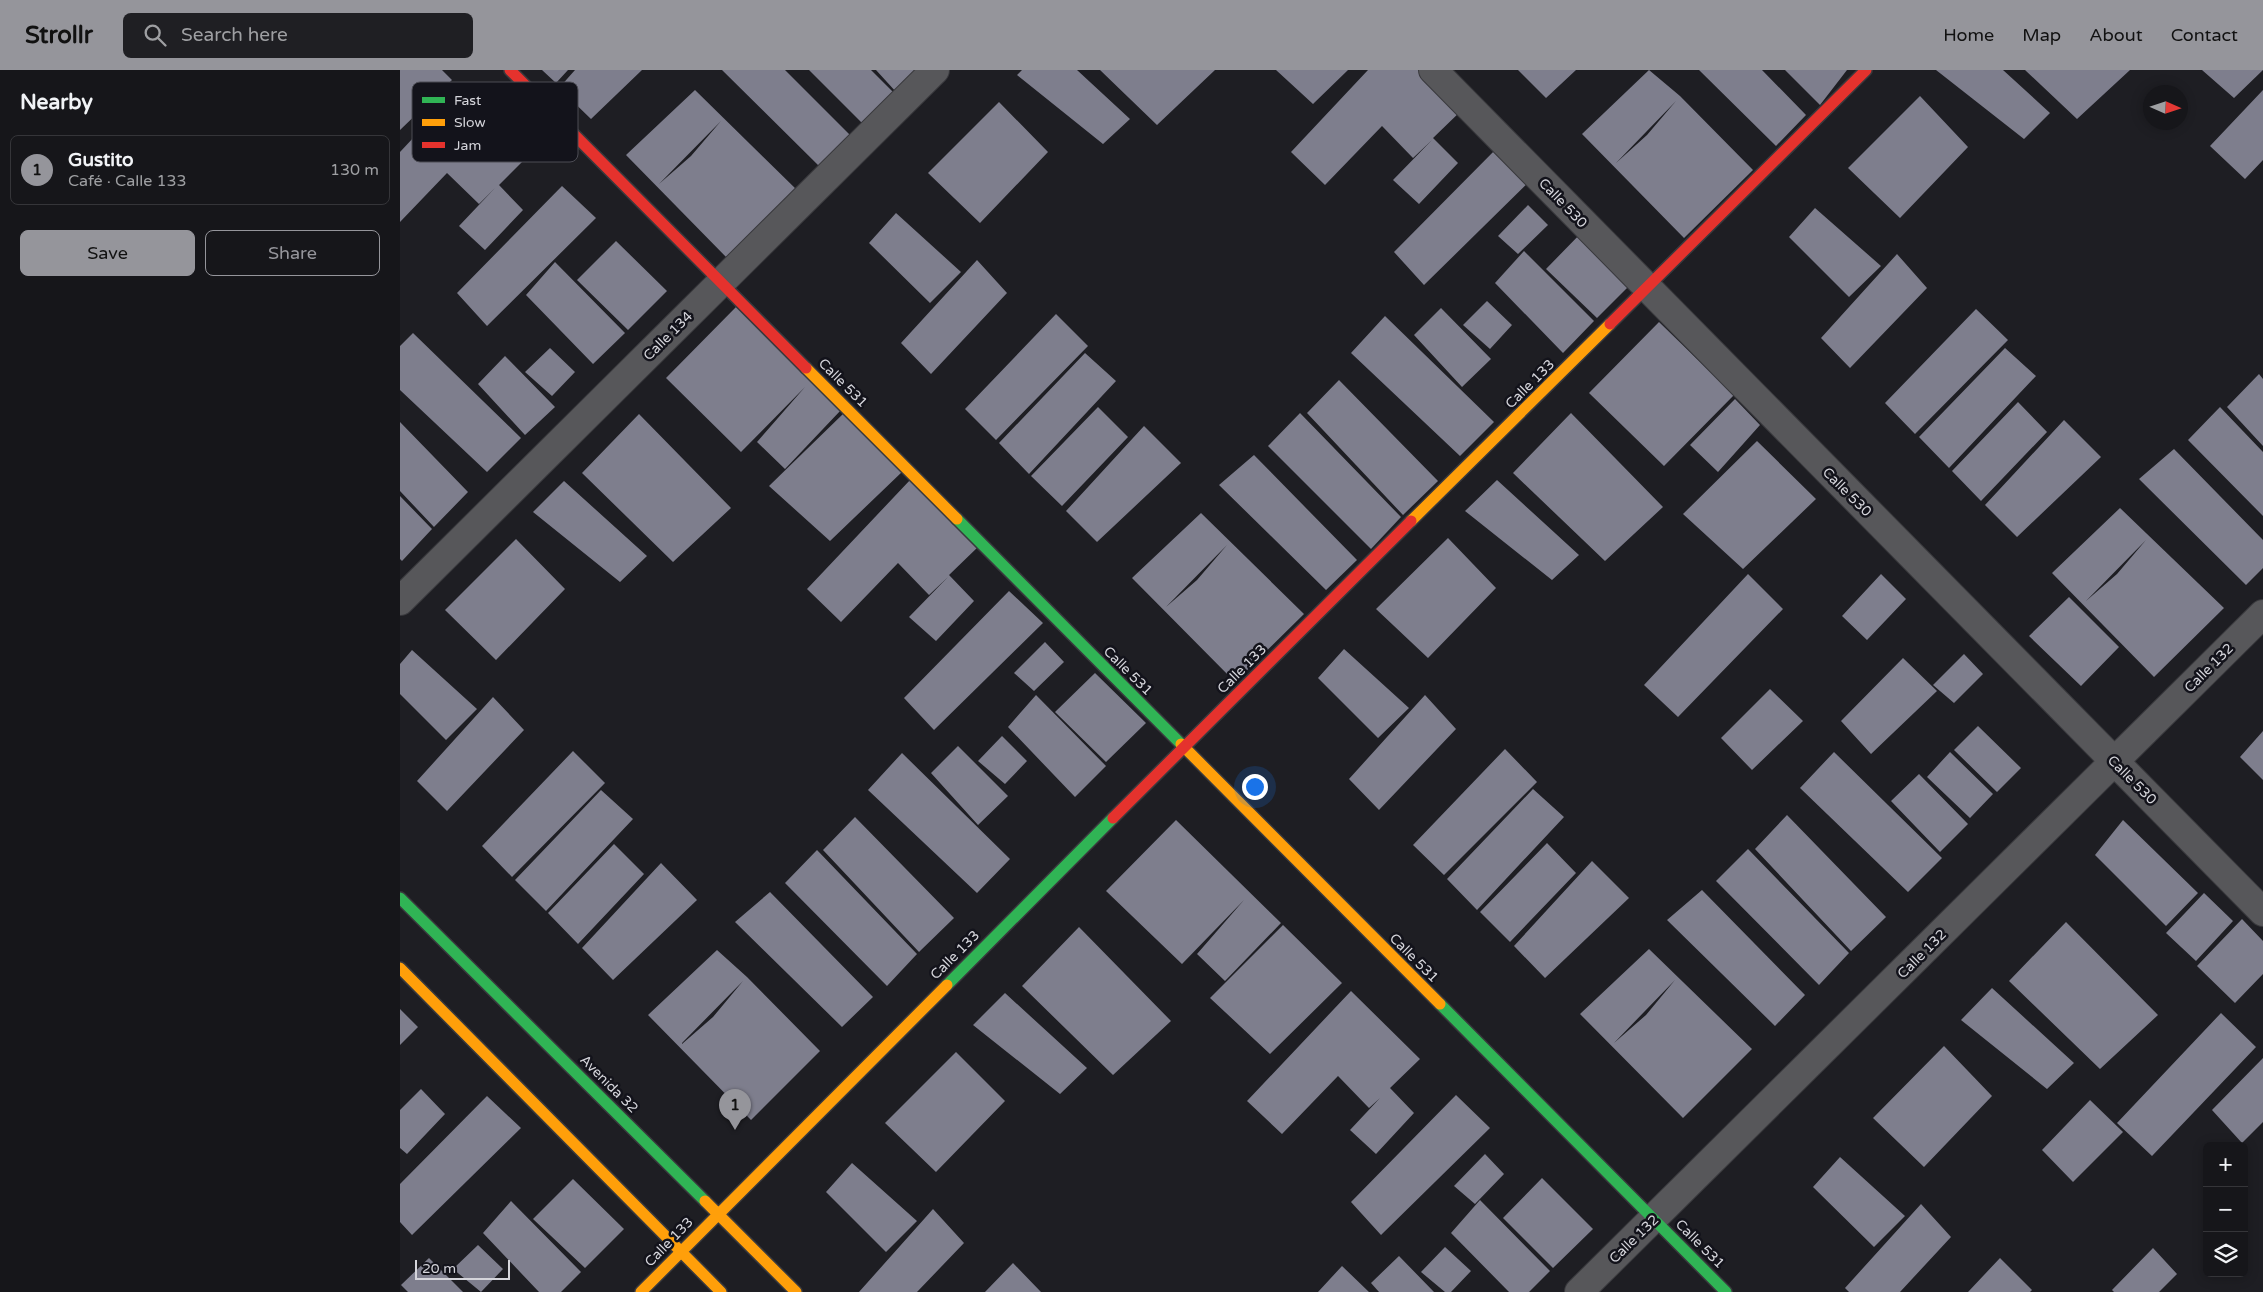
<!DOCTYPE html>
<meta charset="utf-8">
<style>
body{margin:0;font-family:"Varela Round",sans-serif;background:#1f1f23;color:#f1f3f6}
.controls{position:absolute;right:15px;bottom:15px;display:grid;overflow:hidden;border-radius:8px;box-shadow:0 2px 12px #0003}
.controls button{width:45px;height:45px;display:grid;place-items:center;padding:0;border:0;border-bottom:1px solid #353539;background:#16161a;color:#f1f3f6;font:25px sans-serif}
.compass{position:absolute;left:1743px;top:15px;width:45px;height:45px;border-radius:50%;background:#16161a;box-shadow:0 2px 12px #0003;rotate:93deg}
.scale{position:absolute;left:15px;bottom:12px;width:95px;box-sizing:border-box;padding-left:5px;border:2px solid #d5d5db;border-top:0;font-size:14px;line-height:18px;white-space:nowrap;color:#d5d5db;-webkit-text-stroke:4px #13131b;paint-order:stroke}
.you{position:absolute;left:854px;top:716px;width:18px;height:18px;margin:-12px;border:4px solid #fff;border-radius:50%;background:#1a73e8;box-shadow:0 0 0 8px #1a73e833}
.badge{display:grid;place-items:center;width:32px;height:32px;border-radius:50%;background:#95959b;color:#111;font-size:16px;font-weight:700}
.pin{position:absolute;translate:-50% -41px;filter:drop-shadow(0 1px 2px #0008)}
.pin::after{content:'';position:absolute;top:26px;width:18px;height:15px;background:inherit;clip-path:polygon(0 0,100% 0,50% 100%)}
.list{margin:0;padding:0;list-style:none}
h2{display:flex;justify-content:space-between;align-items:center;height:65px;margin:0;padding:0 20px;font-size:21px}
h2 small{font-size:16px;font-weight:400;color:#9e9fa2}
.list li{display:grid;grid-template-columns:32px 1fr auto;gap:15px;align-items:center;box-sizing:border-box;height:70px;margin:0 10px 10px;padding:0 10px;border:1px solid #353539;border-radius:8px}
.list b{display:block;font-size:19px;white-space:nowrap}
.list p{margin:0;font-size:16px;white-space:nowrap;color:#9e9fa2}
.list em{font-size:16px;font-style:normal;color:#9e9fa2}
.actions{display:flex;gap:10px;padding:15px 20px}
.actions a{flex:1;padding:11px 0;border:1px solid #95959b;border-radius:8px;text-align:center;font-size:18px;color:#95959b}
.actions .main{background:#95959b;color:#111}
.icon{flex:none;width:28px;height:28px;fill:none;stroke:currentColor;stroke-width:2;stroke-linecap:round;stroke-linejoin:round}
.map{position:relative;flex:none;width:1863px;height:1222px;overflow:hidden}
header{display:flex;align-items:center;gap:30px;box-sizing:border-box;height:70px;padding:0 25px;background:#95959b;color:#111}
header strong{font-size:24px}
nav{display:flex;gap:28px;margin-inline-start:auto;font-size:18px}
.search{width:350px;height:45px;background:#1f1f23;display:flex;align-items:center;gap:12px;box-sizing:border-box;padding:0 18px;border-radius:8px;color:#9e9fa2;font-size:19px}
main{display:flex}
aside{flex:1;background:#16161a}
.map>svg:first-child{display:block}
.building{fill:#7e7e8d;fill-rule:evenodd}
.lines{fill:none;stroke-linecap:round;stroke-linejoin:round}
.street-casing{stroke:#39393d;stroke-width:30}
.fast-casing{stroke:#39393d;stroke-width:14}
.slow-casing{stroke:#39393d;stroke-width:14}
.jam-casing{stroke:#39393d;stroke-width:14}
.street{stroke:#57575a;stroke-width:28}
.fast{stroke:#30b455;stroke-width:11}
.slow{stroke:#ff9f0a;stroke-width:11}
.jam{stroke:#e5322d;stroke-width:11}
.labels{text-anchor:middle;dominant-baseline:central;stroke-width:5;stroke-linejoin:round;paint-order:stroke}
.street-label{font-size:14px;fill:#d5d5db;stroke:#13131b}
.key{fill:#13131b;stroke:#4d4d55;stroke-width:1}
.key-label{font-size:14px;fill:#d5d5db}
</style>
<header>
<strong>Strollr</strong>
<div class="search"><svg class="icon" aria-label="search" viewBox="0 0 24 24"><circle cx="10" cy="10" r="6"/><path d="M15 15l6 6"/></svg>Search here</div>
<nav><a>Home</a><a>Map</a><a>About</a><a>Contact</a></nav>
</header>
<main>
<aside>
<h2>Nearby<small></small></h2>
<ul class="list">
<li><span class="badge">1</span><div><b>Gustito</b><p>Café · Calle 133</p></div><em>130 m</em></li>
</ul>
<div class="actions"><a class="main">Save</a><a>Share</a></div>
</aside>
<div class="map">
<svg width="1863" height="1222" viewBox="0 0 1863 1222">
<rect width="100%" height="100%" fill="#1e1e23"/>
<path class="building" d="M0,0H42L52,10L0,60Z
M142,0H168L156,13Z
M175,0H242L191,49L159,18Z
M322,0H385L451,66L420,97Z
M409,0H471L495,24L465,56Z
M476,0H519L497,23Z
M622,0H677L730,49L703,74L617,5Z
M700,0H815L757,55Z
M876,0H948L913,34Z
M968,0H1023L1063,39L1033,68L1058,93L1019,134L993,110L1032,70L1013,88L982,56L925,115L891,82Z
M1118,0H1176L1146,28Z
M1249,0L1280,26L1353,100L1284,168L1182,64ZM1276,31L1247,65L1216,93Z
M1299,0H1362L1406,45L1376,76Z
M1385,0H1447L1420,35Z
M1536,0H1603L1650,43L1624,69Z
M1625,0H1730L1677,49Z
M1802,0H1863L1834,28Z
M60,18L129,85L99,115L123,140L85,180L59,156L95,118L79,134L47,103L0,152V82Z
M295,20L398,121L328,189L226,85ZM321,51L291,86L259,114Z
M1863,20V90L1845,109L1810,76Z
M1520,26L1568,77L1500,148L1448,98Z
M599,32L648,82L580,153L528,103Z
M1100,75L1133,108L1024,215L994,182Z
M162,116L196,148L87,256L57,223Z
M1128,135L1148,155L1118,184L1098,166Z
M1415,138L1481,196L1449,227L1389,167Z
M496,143L561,202L530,233L469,173Z
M1185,159L1236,209L1197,248L1146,199Z
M216,171L267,221L228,260L177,210Z
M1124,181L1194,251L1163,283L1095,213Z
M1497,184L1527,218L1450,298L1421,268Z
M577,190L607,223L531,304L501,273Z
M155,192L225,263L193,294L126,225Z
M1087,231L1112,255L1090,279L1063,255Z
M336,237L441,340L385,399L357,372L405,317L341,382L266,308Z
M1041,238L1091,289L1062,317L1014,265Z
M1576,239L1608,270L1515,364L1485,333Z
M656,244L688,276L596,370L565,339Z
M985,246L1094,352L1060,386L951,283Z
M1259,252L1334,325L1264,396L1189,323Z
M13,263L121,368L87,402L0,320V276Z
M150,278L175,302L152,326L125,302Z
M1605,278L1636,306L1549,398L1519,367Z
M685,283L716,311L629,404L599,373Z
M105,286L155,337L125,365L78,314Z
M1859,304L1863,309V376L1827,337Z
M939,310L1038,411L1003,445L907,343Z
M1335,329L1360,355L1318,402L1290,375Z
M1618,332L1647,362L1581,431L1552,401Z
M698,337L728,367L662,436L631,406Z
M1820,337L1863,382V446L1788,370Z
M444,343L503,401L430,471L369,416Z
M900,343L1001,447L971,479L868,376Z
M1171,343L1263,437L1205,491L1113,403Z
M239,344L331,438L273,492L182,403Z
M1664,350L1701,387L1617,467L1585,435Z
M0,352L68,422L34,457L0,421Z
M744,356L781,393L697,472L666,441Z
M1357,371L1416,429L1343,499L1283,444Z
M1774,379L1863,470V498L1846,515L1739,409Z
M854,385L957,490L926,520L819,415Z
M511,409L579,476L549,505L574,531L536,571L509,547L548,507L529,525L498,493L441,552L407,519Z
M1097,410L1179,485L1152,510L1065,441Z
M164,411L247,486L220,512L133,442Z
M0,426L32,459L2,491L0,489Z
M1720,438L1824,538L1754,607L1652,503ZM1746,470L1717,504L1686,531Z
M801,443L904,544L835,612L732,508ZM827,475L797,510L766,537Z
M1048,468L1096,518L1028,588L976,539Z
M116,469L165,519L96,590L45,540Z
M1348,504L1383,539L1278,647L1244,615Z
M1481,504L1506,529L1467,570L1442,546Z
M609,521L643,553L534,660L504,628Z
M1669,527L1719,577L1681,616L1629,566Z
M645,572L664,592L634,621L614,603Z
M944,579L1009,638L978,668L918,608Z
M12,580L77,639L46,670L0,624V594Z
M1564,584L1583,604L1554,633L1533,615Z
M1503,588L1537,621L1471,684L1441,651Z
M695,603L746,653L706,692L655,642Z
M1370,619L1403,651L1352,700L1321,668Z
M636,625L706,696L675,727L608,657Z
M1025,625L1056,659L979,740L949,709Z
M93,627L124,660L47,741L17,711Z
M1578,656L1621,698L1597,722L1554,680Z
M1863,661V710L1840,687Z
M602,666L627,691L605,714L578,691Z
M558,676L608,726L578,755L531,703Z
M1105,679L1137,712L1044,805L1013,775Z
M173,681L205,713L112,807L82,776Z
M1434,682L1542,788L1508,822L1400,718Z
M1550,682L1593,724L1570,748L1527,707Z
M502,683L610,789L577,823L468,720Z
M1519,704L1568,754L1540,782L1491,731Z
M1133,719L1164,747L1077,840L1047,809Z
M201,720L233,749L146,841L115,810Z
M1387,745L1486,847L1451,881L1355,779Z
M455,747L554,848L519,882L423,780Z
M776,750L881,853L825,911L797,884L844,830L782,894L706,821Z
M1723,750L1798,823L1766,856L1695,785Z
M1147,773L1176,803L1110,872L1080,842Z
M214,774L244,804L178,874L148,843Z
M1348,779L1449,883L1419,915L1316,811Z
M417,780L517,884L487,916L385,813Z
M1192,791L1229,828L1145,908L1114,876Z
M261,793L297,830L213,910L182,878Z
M1302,820L1405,925L1375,956L1267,850Z
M370,822L473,927L442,957L335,852Z
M1804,823L1833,851L1796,891L1766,863Z
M1842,849L1863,871V904L1835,933L1797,896Z
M1666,852L1758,945L1700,999L1609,911Z
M883,855L942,913L870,984L810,928Z
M679,857L771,951L713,1005L622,916Z
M1249,879L1352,979L1283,1048L1180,944ZM1275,910L1246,945L1214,973Z
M317,880L347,907L420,981L351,1050L248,945ZM343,911L313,947L282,974V973Z
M1592,918L1674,993L1647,1019L1561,950Z
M951,921L1020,989L990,1018L1014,1043L976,1084L950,1060L980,1028L969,1038L938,1006L882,1064L847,1031Z
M605,923L687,998L660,1024L573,955Z
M0,939L18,957L0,975Z
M1821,943L1856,977L1752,1086L1717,1053Z
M1544,976L1592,1026L1524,1097L1473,1048Z
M556,982L605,1031L536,1102L485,1053Z
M1863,988V1052L1842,1073L1812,1040Z
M21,1019L45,1044L7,1084L0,1078V1040Z
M1056,1025L1090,1058L981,1165L951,1132Z
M87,1026L121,1058L12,1165L0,1152V1114Z
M1690,1030L1723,1062L1673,1112L1642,1080Z
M1085,1084L1104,1104L1075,1134L1054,1116Z
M1440,1087L1505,1146L1474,1177L1413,1117Z
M452,1093L517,1151L486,1182L426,1122Z
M1142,1108L1193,1159L1153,1198L1103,1148Z
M173,1109L224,1159L185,1198L133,1149Z
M1080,1130L1150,1201L1129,1222H1109L1051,1163Z
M111,1131L181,1202L161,1222H139L83,1163Z
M1521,1134L1551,1167L1500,1222H1449L1445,1218Z
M533,1139L564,1173L517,1222H459Z
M78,1175L103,1199L81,1222L53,1199Z
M1045,1177L1071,1201L1051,1222H1045L1021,1202Z
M1753,1178L1777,1204L1759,1222H1714L1712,1220Z
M999,1186L1034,1222H979L971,1213Z
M29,1188L63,1222H8L1,1215Z
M1600,1188L1632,1220L1630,1222H1568Z
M613,1193L641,1222H585Z
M942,1196L969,1222H918Z"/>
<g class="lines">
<g class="street-casing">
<path id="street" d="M1033,0L1863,842
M0,531L535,0
M1179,1222L1863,544"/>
</g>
<g class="fast-casing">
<path id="fast" d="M557,449L781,674
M0,828L305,1131
M547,915L713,748
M1040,934L1326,1222"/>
</g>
<g class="slow-casing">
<path id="slow" d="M406,298L557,449
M1011,451L1210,254
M781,674L1040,934
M0,898L321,1222
M305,1131L396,1222
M241,1222L547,915"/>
</g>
<g class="jam-casing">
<path id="jam" d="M110,0L406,298
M1210,254L1466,0
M713,748L1011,451"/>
</g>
<use href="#street" class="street"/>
<use href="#fast" class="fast"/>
<use href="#slow" class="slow"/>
<use href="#jam" class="jam"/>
</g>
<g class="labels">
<g class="street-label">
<text transform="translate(1163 133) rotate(46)">Calle 530</text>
<text transform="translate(268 266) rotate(-45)">Calle 134</text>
<text transform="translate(443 313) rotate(45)">Calle 531</text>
<text transform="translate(1130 314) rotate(-45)">Calle 133</text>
<text transform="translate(1447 422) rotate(45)">Calle 530</text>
<text transform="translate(1809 598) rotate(-45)">Calle 132</text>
<text transform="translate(842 599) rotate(-45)">Calle 133</text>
<text transform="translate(728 601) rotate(45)">Calle 531</text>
<text transform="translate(1732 710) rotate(45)">Calle 530</text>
<text transform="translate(1522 884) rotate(-45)">Calle 132</text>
<text transform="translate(555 885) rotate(-45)">Calle 133</text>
<text transform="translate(1014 888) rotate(45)">Calle 531</text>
<text transform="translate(209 1014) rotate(45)">Avenida 32</text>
<text transform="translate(1234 1169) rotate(-44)">Calle 132</text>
<text transform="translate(269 1172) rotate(-46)">Calle 133</text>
<text transform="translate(1300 1174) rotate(45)">Calle 531</text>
</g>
</g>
<rect x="12" y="12" width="166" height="80" rx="8" class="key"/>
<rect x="22" y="27" width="23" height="6" fill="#30b455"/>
<rect x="22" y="49" width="23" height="7" fill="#ff9f0a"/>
<rect x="22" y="72" width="23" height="6" fill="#e5322d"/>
<g class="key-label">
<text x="54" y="35">Fast</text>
<text x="54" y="57">Slow</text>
<text x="54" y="80">Jam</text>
</g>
</svg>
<div class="controls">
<button>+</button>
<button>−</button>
<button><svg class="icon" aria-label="layers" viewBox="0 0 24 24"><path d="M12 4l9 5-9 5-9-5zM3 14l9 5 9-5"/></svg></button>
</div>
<svg class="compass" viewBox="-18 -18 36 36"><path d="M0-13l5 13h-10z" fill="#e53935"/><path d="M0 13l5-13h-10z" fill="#9e9fa2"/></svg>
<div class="scale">20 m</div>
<div class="you"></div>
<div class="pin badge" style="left:335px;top:1060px">1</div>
</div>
</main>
